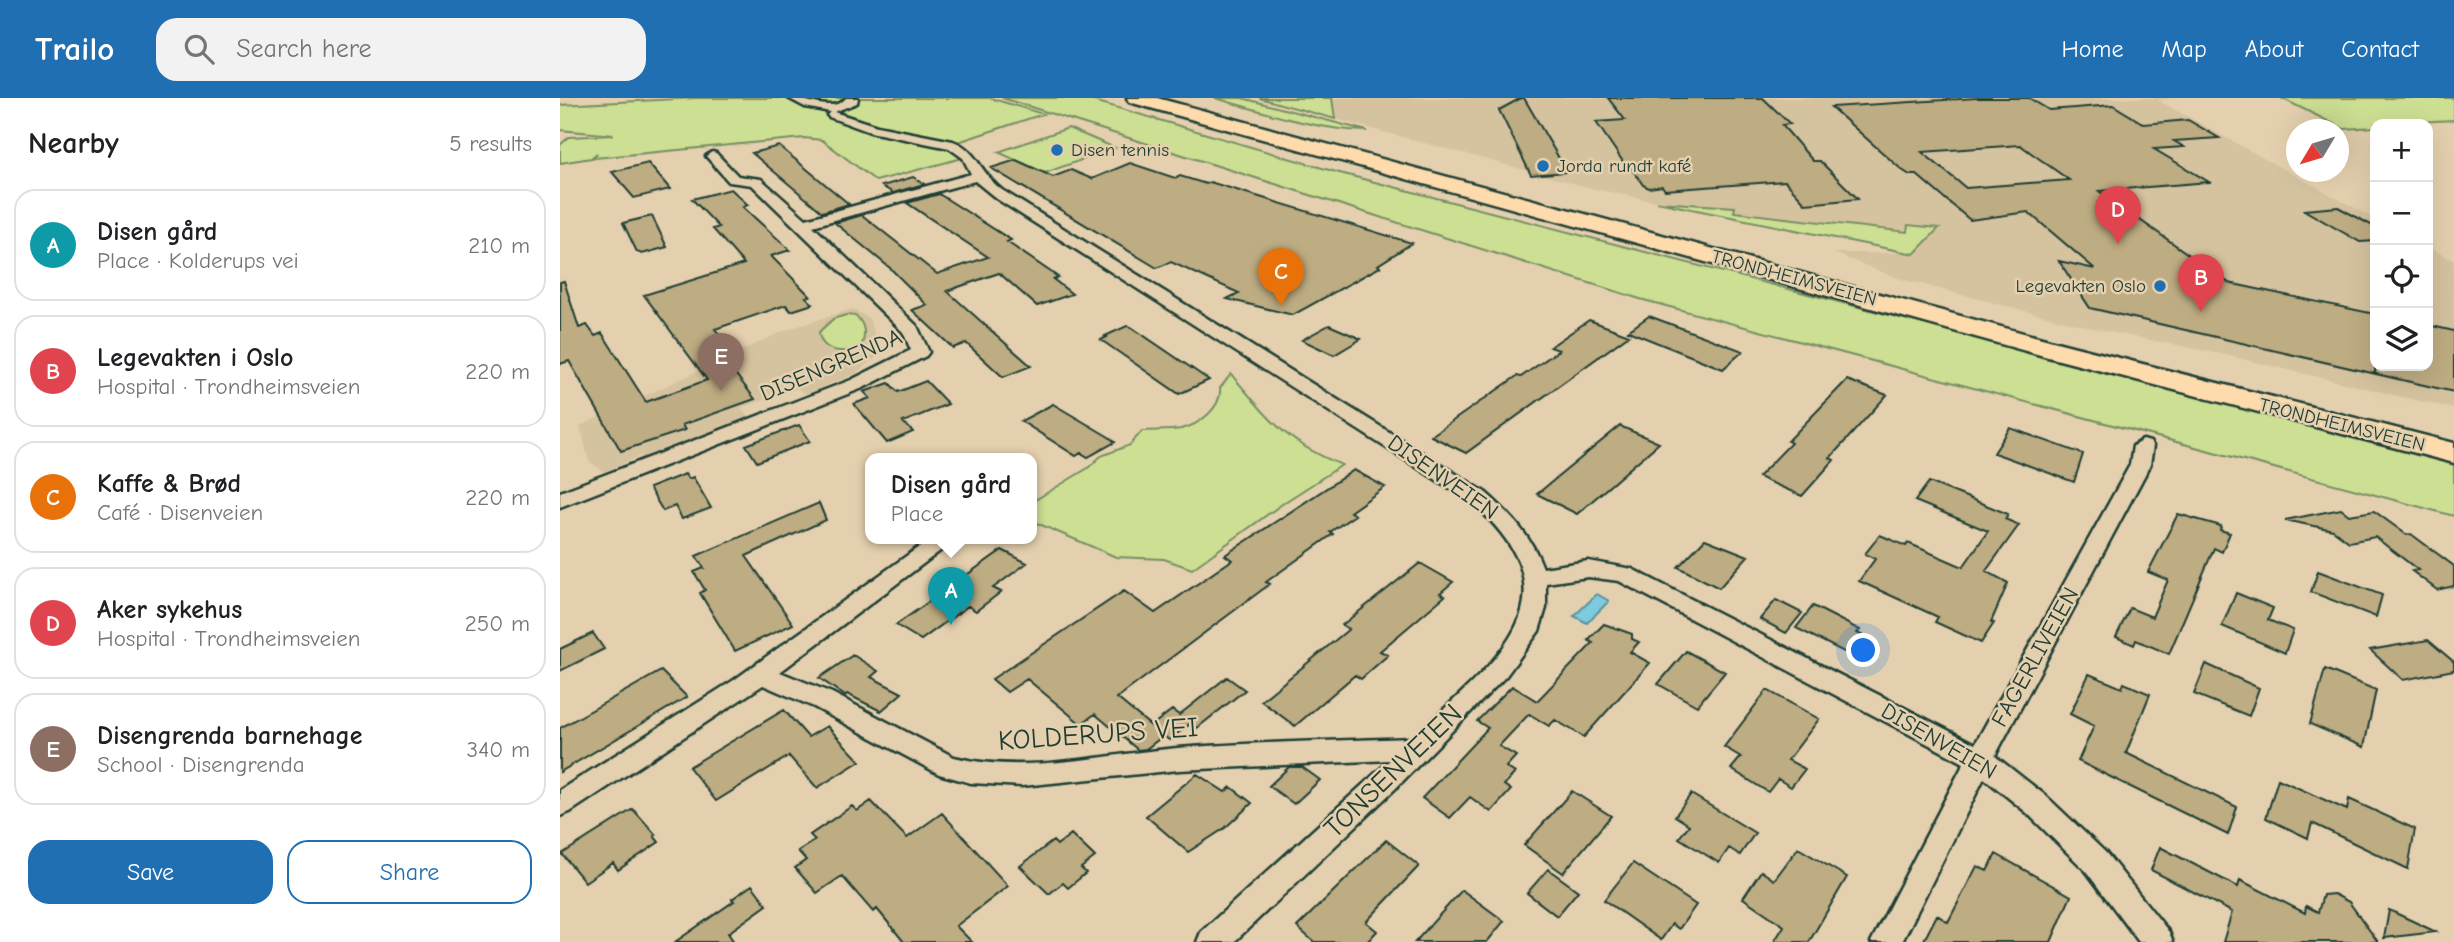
<!DOCTYPE html>
<meta charset="utf-8">
<style>
body{margin:0;font-family:"Comic Neue",sans-serif;background:#f2f2f2;color:#202124}
.controls{position:absolute;right:21px;top:21px;display:grid;overflow:hidden;border-radius:14px;box-shadow:0 7px 28px #0002}
.controls button{width:63px;height:63px;display:grid;place-items:center;padding:0;border:0;border-bottom:2px solid #e0e0e0;background:#fff;color:#202124;font:35px sans-serif}
.compass{position:absolute;left:1726px;top:21px;width:63px;height:63px;border-radius:50%;background:#fff;box-shadow:0 7px 28px #0002;rotate:232deg}
.you{position:absolute;left:1304px;top:553px;width:24px;height:24px;margin:-18px;border:5px solid #fff;border-radius:50%;background:#1a73e8;box-shadow:0 0 0 10px #1a73e833}
.badge{display:grid;place-items:center;width:46px;height:46px;border-radius:50%;background:#1f6fb2;color:#fff;font-size:23px;font-weight:700}
.pin{position:absolute;translate:-50% -58px;filter:drop-shadow(0 2px 4px #0008)}
.pin::after{content:'';position:absolute;top:37px;width:24px;height:21px;background:inherit;clip-path:polygon(0 0,100% 0,50% 100%)}
.popup{position:absolute;left:305px;top:355px;width:172px;height:91px;box-sizing:border-box;display:grid;place-content:center;border-radius:14px;background:#fff;filter:drop-shadow(0 2px 5px #0005);font-size:23px;white-space:nowrap;color:#757577}
.popup b{font-size:26px;color:#202124}
.popup::after{content:'';position:absolute;left:50%;top:100%;margin-left:-14px;border:14px solid transparent;border-top-color:#fff}
.list{margin:0;padding:0;list-style:none}
h2{display:flex;justify-content:space-between;align-items:center;height:91px;margin:0;padding:0 28px;font-size:30px}
h2 small{font-size:23px;font-weight:400;color:#757577}
.list li{display:grid;grid-template-columns:46px 1fr auto;gap:21px;align-items:center;box-sizing:border-box;height:112px;margin:0 14px 14px;padding:0 14px;border:2px solid #e0e0e0;border-radius:21px}
.list b{display:block;font-size:26px;white-space:nowrap}
.list p{margin:0;font-size:23px;white-space:nowrap;color:#757577}
.list em{font-size:23px;font-style:normal;color:#757577}
.actions{display:flex;gap:14px;padding:21px 28px}
.actions a{flex:1;padding:16px 0;border:2px solid #1f6fb2;border-radius:21px;text-align:center;font-size:24px;color:#1f6fb2}
.actions .main{background:#1f6fb2;color:#fff}
.icon{flex:none;width:38px;height:38px;fill:none;stroke:currentColor;stroke-width:2;stroke-linecap:round;stroke-linejoin:round}
.map{position:relative;flex:none;width:1894px;height:844px;overflow:hidden}
header{display:flex;align-items:center;gap:42px;box-sizing:border-box;height:98px;padding:0 35px;background:#1f6fb2;color:#fff}
header strong{font-size:33px}
nav{display:flex;gap:38px;margin-inline-start:auto;font-size:24px}
.search{width:490px;height:63px;background:#f2f2f2;display:flex;align-items:center;gap:18px;box-sizing:border-box;padding:0 24px;border-radius:21px;color:#757577;font-size:26px}
main{display:flex}
aside{flex:1;background:#fff}
.map>svg:first-child{display:block}
.built{fill:#d5c29f}
.green{fill:#cddf93;stroke:#768e64;stroke-width:2}
.water{fill:#7ecade;stroke:#58929a;stroke-width:2}
.building{fill:#beac82;stroke:#1f3d34;stroke-width:2;fill-rule:evenodd}
.lines{fill:none;stroke-linecap:round;stroke-linejoin:round}
.minor-casing{stroke:#1f3d34;stroke-width:5}
.trunk-casing{stroke:#1f3d34;stroke-width:5}
.minor{fill:#e4d0ae;fill-rule:evenodd}
.trunk{fill:#fedbac;fill-rule:evenodd}
.poi-dot{fill:#1f6fb2;stroke:#e4d0ae;stroke-width:2.5}
.labels{text-anchor:middle;dominant-baseline:central;stroke-width:5;stroke-linejoin:round;paint-order:stroke}
.far-poi-label{font-size:19px;fill:#1f3d34;stroke:#e4d0ae;text-anchor:start}
.far-street-label{font-size:19px;fill:#1f3d34;stroke:#e4d0ae}
.street-label{font-size:23px;fill:#1f3d34;stroke:#e4d0ae}
.near-street-label{font-size:28px;fill:#1f3d34;stroke:#e4d0ae}
</style>
<header>
<strong>Trailo</strong>
<div class="search"><svg class="icon" aria-label="search" viewBox="0 0 24 24"><circle cx="10" cy="10" r="6"/><path d="M15 15l6 6"/></svg>Search here</div>
<nav><a>Home</a><a>Map</a><a>About</a><a>Contact</a></nav>
</header>
<main>
<aside>
<h2>Nearby<small>5 results</small></h2>
<ul class="list">
<li><span class="badge" style="background:#0f9aa8">A</span><div><b>Disen gård</b><p>Place · Kolderups vei</p></div><em>210 m</em></li>
<li><span class="badge" style="background:#e0444e">B</span><div><b>Legevakten i Oslo</b><p>Hospital · Trondheimsveien</p></div><em>220 m</em></li>
<li><span class="badge" style="background:#e8710a">C</span><div><b>Kaffe &amp; Brød</b><p>Café · Disenveien</p></div><em>220 m</em></li>
<li><span class="badge" style="background:#e0444e">D</span><div><b>Aker sykehus</b><p>Hospital · Trondheimsveien</p></div><em>250 m</em></li>
<li><span class="badge" style="background:#8d6e63">E</span><div><b>Disengrenda barnehage</b><p>School · Disengrenda</p></div><em>340 m</em></li>
</ul>
<div class="actions"><a class="main">Save</a><a>Share</a></div>
</aside>
<div class="map">
<svg width="1894" height="844" viewBox="0 0 1894 844">
<rect width="100%" height="100%" fill="#e4d0ae"/>
<filter id="ink" filterUnits="userSpaceOnUse"><feTurbulence type="fractalNoise" baseFrequency=".0143" numOctaves="2"/><feDisplacementMap in="SourceGraphic" scale="14" xChannelSelector="R" yChannelSelector="G"/><feConvolveMatrix kernelMatrix="1 2 1 2 8 2 1 2 1" color-interpolation-filters="sRGB"/></filter>
<g filter="url(#ink)">
<path class="built" d="M772,0H1612L1597,2L1815,121V268H1868V149L1894,163V311L1661,256L1540,232L1337,180L1274,155H1338L1288,142L1035,91L775,21Z
M292,211L309,220L321,255L295,276L246,296L237,290L181,310L190,321L87,361L80,358L44,374L29,363L20,328L223,233Z"/>
<path class="green" d="M137,0H430L483,16L395,45L410,58L316,83L262,42L244,40L34,60L37,55L31,60L0,65V47L9,39L54,37L0,32V7Z
M442,0H524L776,74L1894,363V418L1080,201Z
M655,0H682L807,33C756,32 704,14 655,0Z
M699,0H772L775,21Z
M1721,0H1894V22L1815,26V29L1784,31Z
M508,30L555,50L485,75L438,54Z
M1097,104L1175,109L1174,114L1347,134L1348,127L1379,130L1354,156Z
M286,217L296,218C306,227 306,239 300,250C284,256 261,255 259,234L273,221Z
M671,276C710,322 725,344 782,367L725,404L632,471L604,461L556,459L472,423V404L528,370L541,358L570,347L582,333C595,332 609,333 621,331C639,327 662,310 660,290Z"/>
<path class="water" d="M1037,496L1049,503L1027,525L1014,518Z"/>
<path class="building" d="M961,0H964L1007,74L971,77L939,12Z
M1048,0H1203L1230,26L1222,27L1253,63H1260L1298,101L1246,106L1225,83L1105,92L1102,88L1089,90L1083,87L1070,68H1066L1036,24L1065,22Z
M1416,0H1469L1489,12L1553,7L1584,26L1628,22L1659,40L1614,43L1624,49L1594,51L1649,84L1539,93L1669,185L1815,216V275L1816,268H1868V227L1894,233V294L1530,210L1499,163L1535,171L1468,114L1410,122L1357,77H1350L1342,72L1271,9ZM1460,47L1509,82L1406,90L1362,54Z
M219,48L289,106L262,114L192,55Z
M456,62L493,79L511,72L532,81L570,65L615,80L620,78L646,86L650,84L852,145L818,167L820,169L733,217L667,201L679,195L611,164L597,170L431,70Z
M88,65L110,91L74,100L52,74Z
M353,79L364,86L333,95L322,88Z
M171,91L188,107L183,109L230,152L211,158L250,198L246,199L253,206L231,213L226,207L155,231L163,241L159,242L171,256L162,259L195,301L122,327L125,332L61,353L9,263L0,266V184L4,183L19,230L27,227L35,238L42,235L86,304L147,282L84,197L184,166L153,131L159,129L132,101Z
M379,96L451,142L447,144L498,179L493,181L512,196L477,208L439,175L387,193L471,268L443,279L406,245L393,250L352,212L367,207L330,170L275,125L302,117L377,176L428,159L347,105Z
M1778,109L1815,129V143L1800,144L1744,112Z
M92,118L107,149L82,156L77,154L63,125Z
M1089,218L1183,253L1163,271L1068,233Z
M1029,222L1069,237L906,355L871,338L957,278L961,279L999,252L990,249Z
M769,227L801,241L774,257L742,242Z
M567,228L571,229L649,282L619,296L541,242L547,239L545,238Z
M1287,282L1327,297L1270,360L1274,362L1242,398L1198,379L1231,345L1228,343Z
M366,283L388,306L343,324L353,334L327,345L294,306L310,300L304,294L329,285L338,294Z
M493,306L549,339L555,344L528,359L521,355L516,358L461,323Z
M239,327L250,343L197,364L186,347Z
M1060,328L1099,345L1017,416L977,396Z
M1450,330L1523,356L1514,384L1434,355Z
M794,372L825,389L790,414L795,417L770,434L773,436L706,484L710,486L557,600L603,638L586,651L578,652L535,616L521,626L467,581L447,594L432,581L564,493L595,515L672,462L665,457Z
M125,376L128,381L133,379L151,410L122,421L115,408L103,413L89,390Z
M1369,384L1448,416L1445,421L1459,427L1426,473L1448,485L1431,524L1434,525L1421,545L1375,524L1378,519L1299,483L1315,461L1305,456L1320,437L1346,448L1348,445L1403,469L1428,433L1355,403Z
M259,405L266,422L186,458L233,526L175,553L140,495L145,492L134,474L144,470L136,458Z
M1781,411L1789,417L1814,413L1847,437L1851,436L1894,468V488L1877,492L1852,473L1858,472L1815,439L1789,444L1773,432L1725,422Z
M1618,416L1661,428L1660,432L1670,435L1662,454L1654,450L1609,556L1576,542L1574,547L1556,539L1570,510L1592,519L1608,482L1588,474Z
M1145,441L1188,458L1159,490L1118,469Z
M442,452L467,465L433,490L441,494L416,513L408,508L361,542L336,527Z
M860,465L893,484L880,495L885,498L820,553L828,557L801,581L795,577L735,628L701,603L789,531L782,527Z
M1758,473L1822,497L1816,519L1751,494Z
M1676,495L1713,510L1708,522L1733,532L1725,555L1662,528Z
M1216,502L1242,515L1226,535L1200,521Z
M1253,508L1300,532L1297,535L1312,542L1298,561L1236,530Z
M1044,526L1072,536V541L1079,544L1070,554L1090,565L1024,639L995,622L989,628L969,616L939,648L956,658L946,669L955,675L944,687L951,692L931,714L910,699L890,720L862,700L928,630L917,623L952,588L977,603L1033,545L1028,542Z
M33,535L44,551L0,573V551Z
M1868,542L1894,564V572L1843,582L1810,552Z
M1126,553L1165,574L1137,608L1098,586Z
M293,557L318,573L311,579L342,595L321,613L287,596L285,598L259,580Z
M1646,566L1699,590L1689,618L1634,596Z
M1765,571L1816,592L1804,649L1750,626Z
M101,573L127,599L0,674V630Z
M1529,576L1562,590L1564,585L1590,596L1566,655L1677,709L1668,737L1518,663L1534,628L1510,616Z
M667,579L685,592L637,630L630,626L609,642L591,628L612,612L619,617Z
M1207,592L1259,621L1228,662L1245,671L1231,689L1218,681L1208,694L1171,671L1181,659L1164,649Z
M224,612L248,639L267,628L300,663L257,690L229,658L156,703L129,669Z
M729,669H742L760,682L734,706L709,688Z
M637,676L665,694L671,689L692,705L665,730L628,754L586,718Z
M1718,681L1787,712L1789,701L1855,731L1848,771L1752,725L1748,740L1706,720Z
M1012,693L1051,718L1003,775L964,747Z
M1131,696L1195,735L1180,757L1169,750L1159,765L1119,740L1129,727L1115,718Z
M311,703L347,740L382,715L448,788L396,828L412,844H344L317,811L313,814L282,778L257,795L235,770L246,762L238,753L255,742L250,737L292,708L297,713Z
M73,711L96,737L94,738L99,744L58,772L53,765L25,784L2,756Z
M511,736L535,759L521,770L526,775L508,790L503,785L489,796L460,768L493,743L497,747Z
M826,742L859,768L806,824L817,833L807,844H754L737,829Z
M1600,749L1678,789L1680,782L1745,815L1746,808L1758,814L1763,797L1774,796L1789,804L1818,844H1663L1672,814L1591,772Z
M1238,750L1287,779L1249,844H1214L1224,828L1183,800L1201,773L1214,782Z
M1436,756L1511,798L1491,844H1363L1377,817L1388,824L1417,768L1427,773Z
M1073,765L1136,807L1119,831L1112,826L1101,842L1044,802Z
M988,771L1018,793L997,818L967,795Z
M192,787L207,807L168,835L174,844H115L174,803L172,801Z
M902,792L944,823L927,844H855Z
M1829,812L1876,834L1824,840Z"/>
<g class="lines">
<g class="minor-casing">
<path id="minor" d="M228,0C247,0 273,16 286,0H298L297,5L274,14L317,28L393,43C417,51 421,77 442,92L925,394C950,416 972,439 983,470L1028,463L1072,471L1415,646L1570,367L1573,348L1583,342L1590,344L1593,348L1590,367L1435,658L1486,698L1546,755L1609,834L1613,844H1579L1526,773L1466,714L1424,680L1342,844H1311L1404,665L1059,483L1028,479L986,485V510L979,533L946,578L836,690L674,844H637L641,834L830,662L619,672L462,688L411,685L379,676L254,609L203,587L10,714L0,718V692L174,582L370,441H396L220,574L272,595L394,659C466,677 545,656 618,650C696,644 775,643 853,640C932,564 1026,504 911,404L437,101L415,83L253,128L357,228L369,254L366,258L303,290L0,409V394L291,282L351,252L343,234L192,87L169,84L146,58L152,54L156,55L178,78L201,81L246,121L411,76L403,60L389,50L310,34L269,19L267,17L270,14L245,9Z"/>
</g>
<g class="trunk-casing">
<path id="trunk" d="M567,0H597L1504,246L1894,345V365L1484,258L569,4Z"/>
</g>
<use href="#minor" class="minor"/>
<use href="#trunk" class="trunk"/>
</g>
</g>
<g class="poi-dot">
<circle cx="497" cy="52" r="7"/>
<circle cx="983" cy="68" r="7"/>
<circle cx="1600" cy="188" r="7"/>
</g>
<g class="labels">
<g class="far-poi-label">
<text x="511" y="52">Disen tennis</text>
<text x="997" y="68">Jorda rundt kafé</text>
<text x="1586" y="188" text-anchor="end">Legevakten Oslo</text>
</g>
<g class="far-street-label">
<text transform="translate(1234 180) rotate(15)">TRONDHEIMSVEIEN</text>
<text transform="translate(1782 327) rotate(14)">TRONDHEIMSVEIEN</text>
</g>
<g class="street-label">
<text transform="translate(271 267) rotate(-23)">DISENGRENDA</text>
<text transform="translate(883 379) rotate(35)">DISENVEIEN</text>
<text transform="translate(1475 559) rotate(-61)">FAGERLIVEIEN</text>
<text transform="translate(1379 643) rotate(30)">DISENVEIEN</text>
</g>
<g class="near-street-label">
<text transform="translate(538 636) rotate(-4)">KOLDERUPS VEI</text>
<text transform="translate(833 673) rotate(-44)">TONSENVEIEN</text>
</g>
</g>
</svg>
<div class="controls">
<button>+</button>
<button>−</button>
<button><svg class="icon" aria-label="locate" viewBox="0 0 24 24"><circle cx="12" cy="12" r="6"/><path d="M12 2v4M12 18v4M2 12h4M18 12h4"/></svg></button>
<button><svg class="icon" aria-label="layers" viewBox="0 0 24 24"><path d="M12 4l9 5-9 5-9-5zM3 14l9 5 9-5"/></svg></button>
</div>
<svg class="compass" viewBox="-18 -18 36 36"><path d="M0-13l5 13h-10z" fill="#e53935"/><path d="M0 13l5-13h-10z" fill="#757577"/></svg>
<div class="you"></div>
<div class="pin badge" style="left:391px;top:527px;background:#0f9aa8">A</div>
<div class="popup"><b>Disen gård</b>Place</div>
<div class="pin badge" style="left:1641px;top:214px;background:#e0444e">B</div>
<div class="pin badge" style="left:721px;top:208px;background:#e8710a">C</div>
<div class="pin badge" style="left:1558px;top:146px;background:#e0444e">D</div>
<div class="pin badge" style="left:161px;top:293px;background:#8d6e63">E</div>
</div>
</main>
